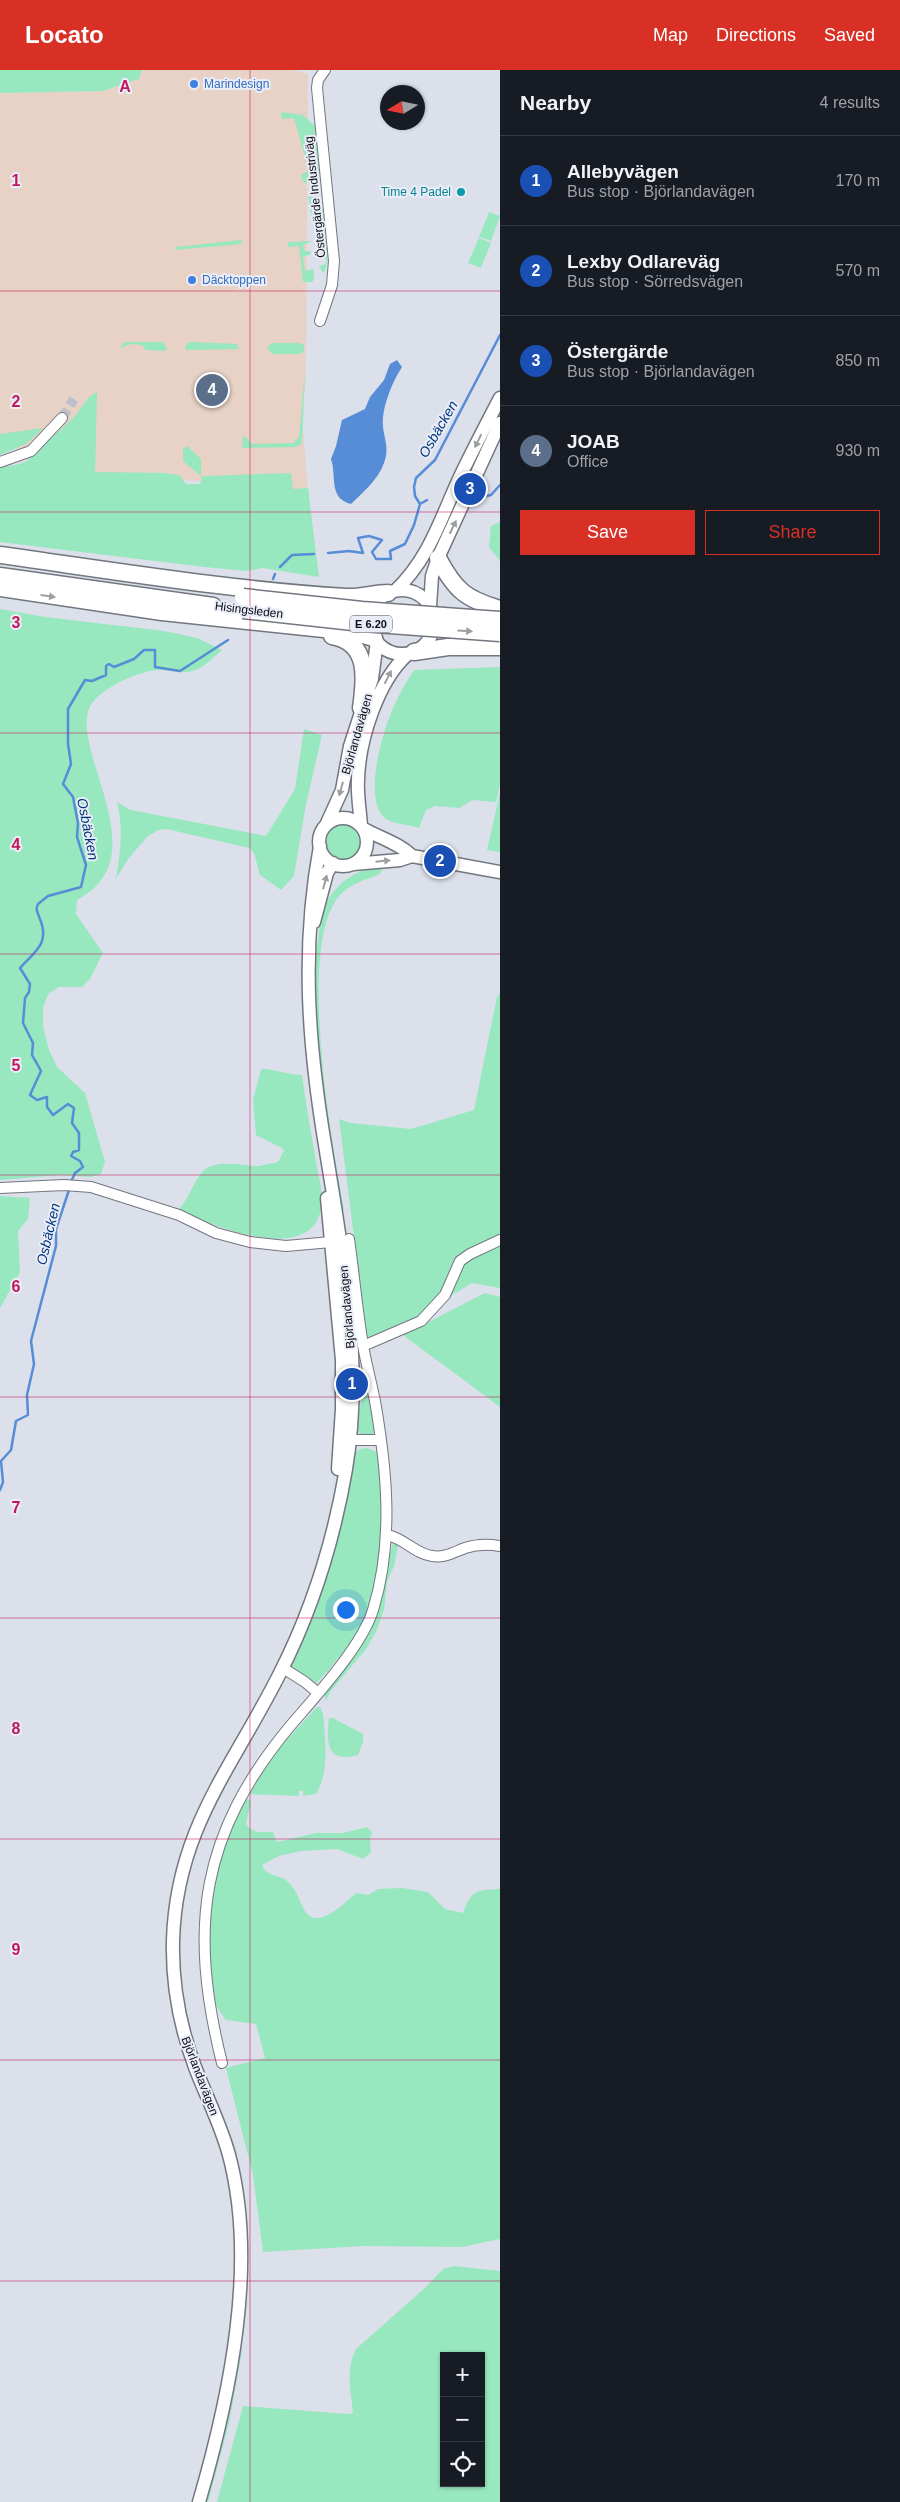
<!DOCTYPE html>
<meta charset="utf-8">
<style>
body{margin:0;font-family:Arial,sans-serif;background:#242831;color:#f1f3f6}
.controls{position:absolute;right:15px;bottom:15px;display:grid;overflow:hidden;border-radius:0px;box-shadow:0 1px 4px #0004}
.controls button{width:45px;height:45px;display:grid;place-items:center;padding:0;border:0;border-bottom:1px solid #363941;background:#171b24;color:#f1f3f6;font:25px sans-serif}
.compass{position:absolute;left:380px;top:15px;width:45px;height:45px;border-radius:50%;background:#171b24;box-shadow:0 1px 4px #0004;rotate:260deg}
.you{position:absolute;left:345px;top:1539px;width:18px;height:18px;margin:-12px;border:4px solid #fff;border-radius:50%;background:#1a73e8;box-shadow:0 0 0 8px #1a73e833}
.badge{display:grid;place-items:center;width:32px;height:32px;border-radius:50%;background:#d93025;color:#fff;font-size:16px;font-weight:700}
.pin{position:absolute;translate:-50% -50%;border:2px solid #fff;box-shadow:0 1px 5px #0006}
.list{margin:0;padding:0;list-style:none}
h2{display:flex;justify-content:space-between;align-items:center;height:65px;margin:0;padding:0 20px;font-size:21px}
h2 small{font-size:16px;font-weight:400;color:#9ea1a6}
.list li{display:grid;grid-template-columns:32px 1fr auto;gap:15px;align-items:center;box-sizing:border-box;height:90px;padding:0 20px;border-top:1px solid #363941}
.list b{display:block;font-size:19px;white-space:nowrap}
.list p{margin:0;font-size:16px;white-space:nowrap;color:#9ea1a6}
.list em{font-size:16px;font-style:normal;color:#9ea1a6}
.actions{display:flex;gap:10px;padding:15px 20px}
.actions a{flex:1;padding:11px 0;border:1px solid #d93025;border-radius:0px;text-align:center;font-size:18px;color:#d93025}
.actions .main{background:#d93025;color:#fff}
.icon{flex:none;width:28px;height:28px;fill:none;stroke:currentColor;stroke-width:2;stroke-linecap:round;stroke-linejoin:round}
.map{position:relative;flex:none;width:500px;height:2432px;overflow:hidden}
header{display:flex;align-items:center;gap:30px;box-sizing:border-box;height:70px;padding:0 25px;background:#d93025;color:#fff}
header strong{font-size:24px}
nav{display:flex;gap:28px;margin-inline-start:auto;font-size:18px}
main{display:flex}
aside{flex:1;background:#171b24}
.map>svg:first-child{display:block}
.industrial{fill:#e7d2c5}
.green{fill:#97e7bf;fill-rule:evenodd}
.water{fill:#578cd7}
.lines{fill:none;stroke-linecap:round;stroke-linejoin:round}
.stream{stroke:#578cd7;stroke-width:2.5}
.minor-tunnel{stroke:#bdc0ca;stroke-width:10;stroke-dasharray:10 5;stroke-linecap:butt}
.minor-casing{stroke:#72767f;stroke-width:12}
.tertiary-casing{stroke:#72767f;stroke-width:15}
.trunk-casing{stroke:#72767f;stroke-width:19}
.minor{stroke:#fff;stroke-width:10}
.tertiary{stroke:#fff;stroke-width:12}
.trunk{stroke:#fff;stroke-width:16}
.trunk-bridge-casing{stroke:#72767f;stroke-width:19;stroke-linecap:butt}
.trunk-bridge{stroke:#fff;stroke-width:16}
.oneway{fill:#9d9e9f}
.grid{fill:none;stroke:#c2185b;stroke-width:1;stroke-opacity:0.55}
.shop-dot{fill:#3f7fe0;stroke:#e9edf8;stroke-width:2}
.culture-dot{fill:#0f9aa8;stroke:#e9edf8;stroke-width:2}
.labels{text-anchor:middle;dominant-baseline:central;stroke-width:4;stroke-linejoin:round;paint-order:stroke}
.shield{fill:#e9edf8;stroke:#4e5056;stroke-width:1}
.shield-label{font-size:11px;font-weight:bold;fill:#0b0c10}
.shop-label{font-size:12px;fill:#366cbe;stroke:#e9edf8;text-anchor:start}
.culture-label{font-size:12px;fill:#0d838f;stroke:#e9edf8;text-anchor:end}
.street-label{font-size:12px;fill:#0b0c10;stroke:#e9edf8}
.water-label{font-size:14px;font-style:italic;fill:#003578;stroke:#e9edf8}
.grid-label{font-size:16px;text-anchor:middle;font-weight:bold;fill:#c2185b;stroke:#e9edf8;stroke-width:4;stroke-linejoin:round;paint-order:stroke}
</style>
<header>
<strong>Locato</strong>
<nav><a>Map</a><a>Directions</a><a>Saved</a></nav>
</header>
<main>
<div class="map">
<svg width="500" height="2432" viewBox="0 0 500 2432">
<rect width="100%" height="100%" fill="#dce0eb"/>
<path class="industrial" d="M142,0H294L308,4L306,305L302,346L308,421L202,411L87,407L0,372V23L103,21L139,9Z"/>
<path class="green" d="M0,0H142L139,9L103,21L0,23Z
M281,42L303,45L315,56L319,100L310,112L305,113L301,107L302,104L309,101L294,48L282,49Z
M308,126L319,129C326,141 333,193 323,203L319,196L326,194V190L310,138Z
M489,142L500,146L491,171L479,167Z
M479,168L491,173L481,198L468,193Z
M241,170L242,174L175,180V177Z
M312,171L303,175L304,181H310L311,184L303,187L305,201L313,199L314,209L312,212H303L299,176L288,177V172Z
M127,272H163L167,278L165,281L146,280L142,275L130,274L120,279L123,273Z
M190,272L237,274L239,279L186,280L185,276Z
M272,273H299L304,275V281L300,284H272L267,278Z
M305,301L302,373L296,377L242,378L243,365L253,374L293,373L299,367Z
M97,322L95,402L165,403L179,405L186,414H200L202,406L291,403L293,419L308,418L319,507L262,498L247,501L204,497L0,472V397L16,395L27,391L75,346L89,327Z
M43,358L26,374L0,385V364Z
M187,376L201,389V406L183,391V379Z
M500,452V491L489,477L491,456Z
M0,539L45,547L164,561L197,568L222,580C215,586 206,595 198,599C184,605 174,601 161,600C141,599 101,618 91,635C84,646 87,661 89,672C100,726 142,795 77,830L76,844L103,883L90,909L82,917H59L49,923L43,937V956L49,980L57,997L85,1023L105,1092L101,1104L91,1107L60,1105L0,1110Z
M500,597V714L496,732L473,730L459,738L435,736L426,740L419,758C410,755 394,754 386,749C361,731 384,656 395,634C400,622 407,611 414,600Z
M304,659L322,665L305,739L294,806L281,820L260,805L254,783L249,778L167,759L158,760L147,767L128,789L116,809C120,783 124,758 117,732L131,740L266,766L295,719Z
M500,723V782L487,780Z
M323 772a20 20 0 1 1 40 0a20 20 0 1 1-40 0Z
M384,796L380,804C366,810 351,813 340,825C296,873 332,1075 344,1139L342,1144C332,1098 328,1053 322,1008C316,965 312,921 317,878C319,863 320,847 326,834C336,812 360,797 384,796Z
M500,923V1218L472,1213L401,1256L367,1269L339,1049L351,1053L411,1059L474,1040L497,927Z
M261,999C276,999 288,1005 302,1005C306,1034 311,1063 316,1092C318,1104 322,1118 322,1130C320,1200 213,1157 179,1139C189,1128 194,1111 202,1102C215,1088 242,1096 259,1096C265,1095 272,1093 278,1092L284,1081L282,1078L256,1065L253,1030Z
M0,1126L30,1128L28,1149L18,1161L20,1202L0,1238Z
M485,1223L500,1227V1337L403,1265Z
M364,1318H370L376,1361C371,1366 365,1367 359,1363L356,1358Z
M367,1378L379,1383C386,1433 387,1505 363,1551C351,1575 333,1595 315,1615L290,1598C323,1530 340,1458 354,1384L360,1379Z
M393,1473H398V1475L394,1496L387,1512L384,1539L376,1562L366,1579L330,1622L326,1631L324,1623L370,1561Z
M317,1637H320L323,1644C325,1669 330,1701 316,1724L303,1726V1721H299V1726L244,1724L279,1678Z
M333,1648L363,1664V1672L358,1685C327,1694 326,1673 329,1648Z
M247,1729L251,1731L246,1754C253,1764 262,1762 273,1762L277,1772L316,1763H343L367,1757L372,1762L370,1769L371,1782L363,1789L337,1779L301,1781L279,1786L262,1795C266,1807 279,1804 287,1811C297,1819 299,1831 305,1841C318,1861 345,1833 356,1823L368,1825L378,1819L402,1818L428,1822L445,1839L463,1843C471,1820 477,1820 500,1819V2169L462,2177L364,2176L263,2182L253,2105L226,1998L265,1988L256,1954L226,1950C219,1941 213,1931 211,1920C205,1889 211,1822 219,1791C224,1770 235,1750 242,1730Z
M453,2196L500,2201V2432H217L243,2336L347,2344L353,2343C351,2320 345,2301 356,2279L426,2217L443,2199ZM444,2286H481V2413H444Z
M240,2280L242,2281L229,2353L208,2432H205L223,2367Z"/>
<path class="water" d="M397,290L402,297C393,311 385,330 383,347C381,364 391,376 384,393C378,410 363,422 351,434C328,428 337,407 331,389L336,376L342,350L365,339L370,327L384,310L390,294Z"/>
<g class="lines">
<path class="stream" d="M482,427L491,425L500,415
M420,434L427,430
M328,483L349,481L363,483L358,468L369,466L382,470L372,482L376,489H391L390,481L405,474L414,455L420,434L415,426L414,417L416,408L435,390L500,265
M280,497L292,485L314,484
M273,509L275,504
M71,1112L75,1103L83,1097L80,1091L71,1086L73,1082L79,1080V1063L72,1053L74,1038L68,1034L53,1045L47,1037V1027L37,1030L30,1025L41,1001L32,985L33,973L23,953L25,928L29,922L30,914L20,898C35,881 50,874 40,849C38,843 35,840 38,834L48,826L81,817L86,795L77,767L78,753L73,727L63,714L71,694L68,674V639L85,610L92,611L106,605V596L109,594L114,597L134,589L144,580H155V597L180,601L228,570
M0,1420L3,1412L1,1391L11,1380L16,1351L28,1345L27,1325L34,1294L31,1271L56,1176V1159L70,1117"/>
<path class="minor-tunnel" d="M62,348L74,329"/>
<g class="minor-casing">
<path id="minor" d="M320,251L332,215L334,191L317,18L318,10L325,0
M0,392L31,381L62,348
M0,1118L64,1115L91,1117L179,1145L216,1163L250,1172L286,1176L331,1172
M363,1276L421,1251L445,1225L460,1191L470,1184L500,1170
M350,1370H381
M386,1465C403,1467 415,1484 432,1486C445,1488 454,1482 465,1478C477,1474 488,1474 500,1476
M283,1598L305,1612L318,1623
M222,1993C188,1857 200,1764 291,1655C316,1626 362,1576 373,1540C394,1472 387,1400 375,1331C371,1312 366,1293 363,1275C357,1240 354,1204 349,1169"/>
</g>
<g class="tertiary-casing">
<path id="tertiary" d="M370 552a32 32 0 1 1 64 0a32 32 0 1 1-64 0Z
M395,521C428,490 440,451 458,411C471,383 486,355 500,328
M430,536L432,506L438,488L500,353
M319 772a24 24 0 1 1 48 0a24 24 0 1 1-48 0Z
M327,753L342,720L350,676L372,609L377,571
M361,756C360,740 357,725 358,710C359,670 378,610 408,584
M364,759C380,768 399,773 412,786
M353,794L400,790L412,786L500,802
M314,852L327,803L333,793
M327,1128L342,1290V1339L338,1399
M199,2432C230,2326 258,2193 229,2085C221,2055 206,2026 195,1997C180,1957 172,1914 173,1871C176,1759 233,1697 280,1603C312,1540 334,1469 346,1399C364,1292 342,1181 325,1075C308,973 301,878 320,776"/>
</g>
<g class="trunk-casing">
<path id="trunk" d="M0,485C115,501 230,520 346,527C360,528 374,523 388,523
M438,488C455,520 465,529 500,539
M0,506L213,536
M0,518L162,542L352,562L374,568
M332,566C370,572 365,610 361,638
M414,582L448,577H500"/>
</g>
<use href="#minor" class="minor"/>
<use href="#tertiary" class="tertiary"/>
<use href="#trunk" class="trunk"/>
<g class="trunk-bridge-casing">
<path id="trunk-bridge" d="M243,527L362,540L500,550
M243,540L362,553L500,563"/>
</g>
<use href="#trunk-bridge" class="trunk-bridge"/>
</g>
<defs><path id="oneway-solid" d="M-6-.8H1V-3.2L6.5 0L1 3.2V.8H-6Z" transform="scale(1.25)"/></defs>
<g class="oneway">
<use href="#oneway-solid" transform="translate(478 371) rotate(116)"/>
<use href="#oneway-solid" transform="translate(453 457) rotate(-64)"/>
<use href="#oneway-solid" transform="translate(48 526) rotate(8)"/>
<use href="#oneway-solid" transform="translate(465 561) rotate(3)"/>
<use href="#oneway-solid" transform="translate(388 607) rotate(-63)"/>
<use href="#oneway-solid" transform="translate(341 719) rotate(105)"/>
<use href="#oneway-solid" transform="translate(383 791) rotate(-6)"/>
<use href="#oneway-solid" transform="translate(325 812) rotate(-75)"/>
</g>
<path class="grid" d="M250,0V2432M0,221H500M0,442H500M0,663H500M0,884H500M0,1105H500M0,1327H500M0,1548H500M0,1769H500M0,1990H500M0,2211H500"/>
<g class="shop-dot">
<circle cx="194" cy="14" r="5"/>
<circle cx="192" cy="210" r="5"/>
</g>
<circle class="culture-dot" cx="461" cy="122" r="5"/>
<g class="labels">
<rect class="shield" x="350" y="545.5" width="42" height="17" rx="4"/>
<g class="shield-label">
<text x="371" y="554">E 6.20</text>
</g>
<g class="shop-label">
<text x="204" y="14">Marindesign</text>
<text x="202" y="210">Däcktoppen</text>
</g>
<g class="culture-label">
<text x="451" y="122">Time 4 Padel</text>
</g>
<g class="street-label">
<text transform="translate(315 127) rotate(-96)">Östergärde Industriväg</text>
<text transform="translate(249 540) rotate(7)">Hisingsleden</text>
<text transform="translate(357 664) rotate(-74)">Björlandavägen</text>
<text transform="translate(347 1237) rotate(-95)">Björlandavägen</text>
<text transform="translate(200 2006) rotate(69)">Björlandavägen</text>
</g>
<g class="water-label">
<text transform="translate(438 359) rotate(-60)">Osbäcken</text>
<text transform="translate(88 759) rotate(79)">Osbäcken</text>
<text transform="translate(48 1164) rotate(-77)">Osbäcken</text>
</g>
</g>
<g class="grid-label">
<text x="125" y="22">A</text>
<text x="16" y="116">1</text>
<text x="16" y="337">2</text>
<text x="16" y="558">3</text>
<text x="16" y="780">4</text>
<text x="16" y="1001">5</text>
<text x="16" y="1222">6</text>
<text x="16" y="1443">7</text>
<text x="16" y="1664">8</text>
<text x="16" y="1885">9</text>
</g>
</svg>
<div class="controls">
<button>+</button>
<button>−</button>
<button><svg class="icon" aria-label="locate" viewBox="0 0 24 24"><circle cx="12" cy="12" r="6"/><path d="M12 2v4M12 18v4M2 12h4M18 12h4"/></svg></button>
</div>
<svg class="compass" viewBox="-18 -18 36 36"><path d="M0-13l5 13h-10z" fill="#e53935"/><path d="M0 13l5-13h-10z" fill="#9ea1a6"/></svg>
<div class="you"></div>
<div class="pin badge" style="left:352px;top:1314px;background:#1a4fb4">1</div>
<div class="pin badge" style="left:440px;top:791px;background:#1a4fb4">2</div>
<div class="pin badge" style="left:470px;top:419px;background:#1a4fb4">3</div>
<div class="pin badge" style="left:212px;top:320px;background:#5c6f8a">4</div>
</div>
<aside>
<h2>Nearby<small>4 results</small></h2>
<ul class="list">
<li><span class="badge" style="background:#1a4fb4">1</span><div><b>Allebyvägen</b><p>Bus stop · Björlandavägen</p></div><em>170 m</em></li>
<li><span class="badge" style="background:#1a4fb4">2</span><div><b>Lexby Odlareväg</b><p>Bus stop · Sörredsvägen</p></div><em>570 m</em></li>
<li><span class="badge" style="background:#1a4fb4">3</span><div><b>Östergärde</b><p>Bus stop · Björlandavägen</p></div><em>850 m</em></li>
<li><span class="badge" style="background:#5c6f8a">4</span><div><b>JOAB</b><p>Office</p></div><em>930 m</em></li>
</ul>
<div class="actions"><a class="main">Save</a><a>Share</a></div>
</aside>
</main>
